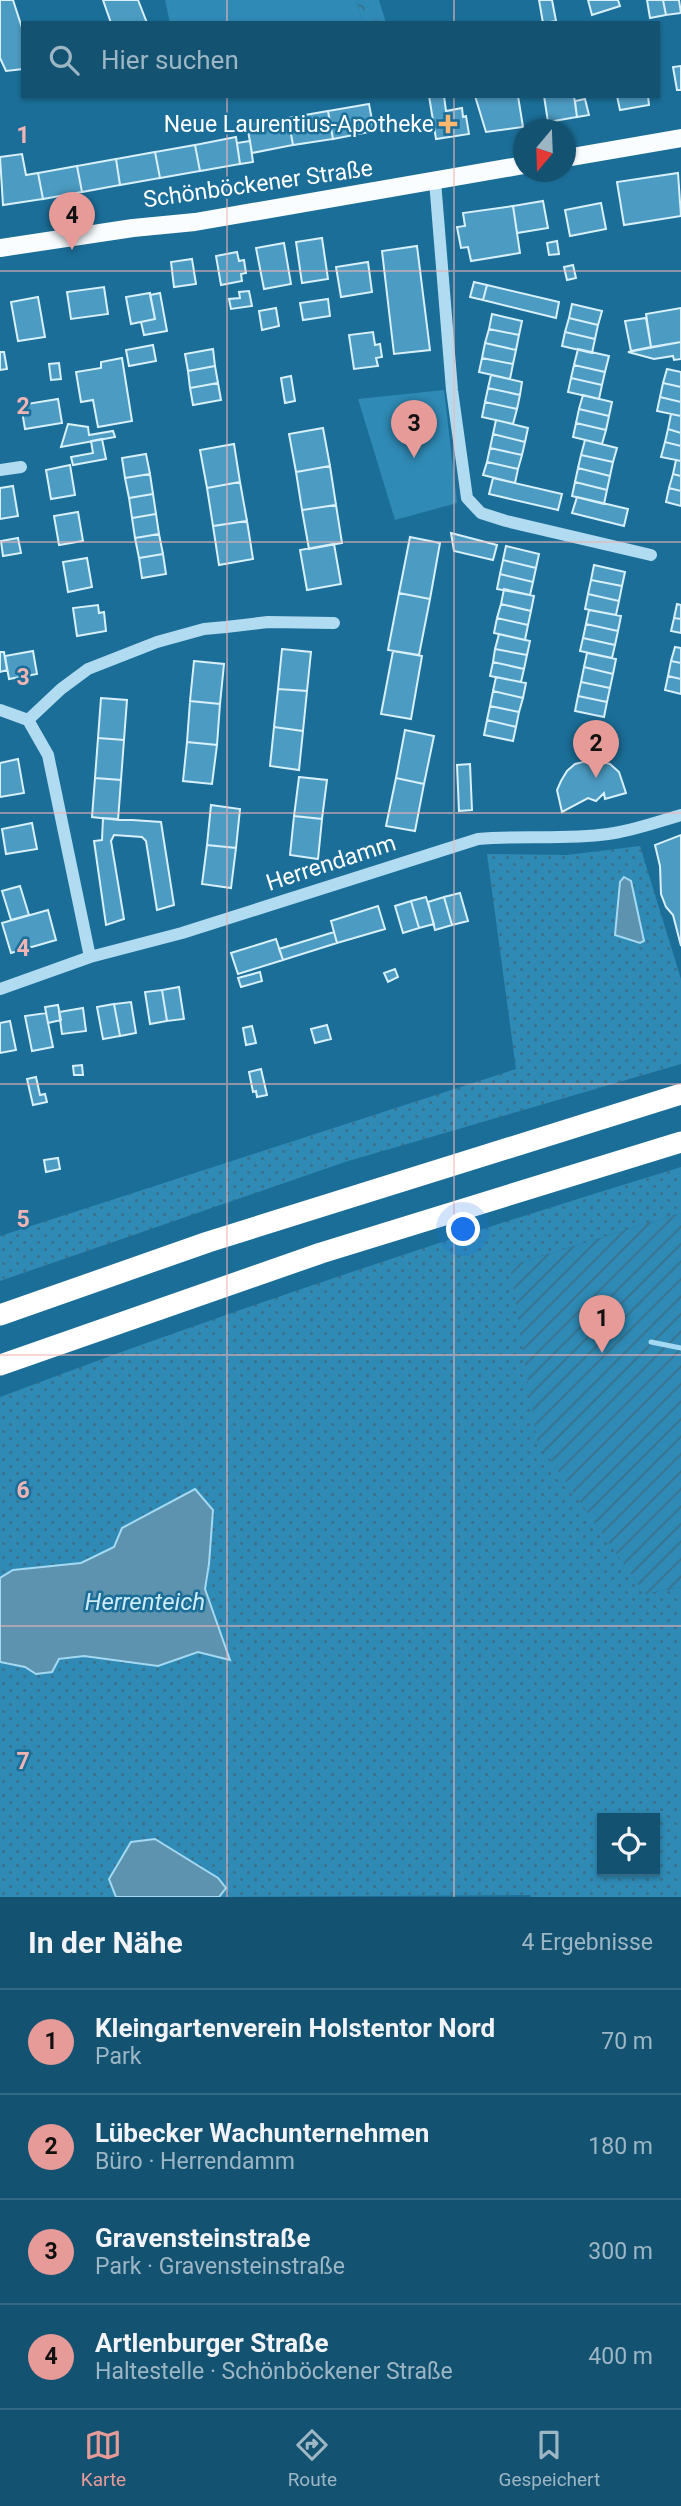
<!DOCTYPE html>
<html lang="de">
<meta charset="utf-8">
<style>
body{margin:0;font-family:Roboto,sans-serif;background:#1d5877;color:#f1f3f6}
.controls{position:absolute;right:21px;bottom:21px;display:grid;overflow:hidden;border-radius:0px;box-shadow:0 2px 5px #0004}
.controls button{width:63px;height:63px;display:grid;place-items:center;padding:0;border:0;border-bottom:2px solid #336984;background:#145272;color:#f1f3f6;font:35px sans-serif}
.compass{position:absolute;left:513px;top:119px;width:63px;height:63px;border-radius:50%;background:#145272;box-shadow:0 2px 5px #0004;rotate:199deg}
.you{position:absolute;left:464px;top:1230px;width:24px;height:24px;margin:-18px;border:5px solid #fff;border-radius:50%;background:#1a73e8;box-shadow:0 0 0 10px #1a73e833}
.badge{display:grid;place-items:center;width:46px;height:46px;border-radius:50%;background:#e69b98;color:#111;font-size:23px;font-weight:700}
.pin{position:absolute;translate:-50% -58px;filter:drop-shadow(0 2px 4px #0008)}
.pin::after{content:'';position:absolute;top:37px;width:24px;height:21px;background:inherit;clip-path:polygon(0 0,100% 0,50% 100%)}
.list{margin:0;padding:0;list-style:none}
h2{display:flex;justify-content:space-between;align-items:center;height:91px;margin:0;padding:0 28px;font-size:30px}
h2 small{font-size:23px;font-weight:400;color:#9db6c4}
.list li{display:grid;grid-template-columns:46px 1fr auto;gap:21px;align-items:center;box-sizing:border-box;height:105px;padding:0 28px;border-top:2px solid #336984}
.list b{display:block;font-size:26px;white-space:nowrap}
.list p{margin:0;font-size:23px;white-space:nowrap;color:#9db6c4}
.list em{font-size:23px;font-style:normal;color:#9db6c4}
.icon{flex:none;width:38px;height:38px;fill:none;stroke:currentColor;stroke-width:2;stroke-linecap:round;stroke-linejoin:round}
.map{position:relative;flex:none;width:681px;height:1897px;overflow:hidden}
.search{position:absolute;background:#145272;box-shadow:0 2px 5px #0004;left:21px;right:21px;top:21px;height:77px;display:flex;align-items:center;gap:18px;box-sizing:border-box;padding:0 24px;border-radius:0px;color:#9db6c4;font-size:26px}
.sheet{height:511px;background:#145272}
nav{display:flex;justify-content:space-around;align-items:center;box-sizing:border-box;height:98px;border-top:2px solid #336984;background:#145272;font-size:19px;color:#9db6c4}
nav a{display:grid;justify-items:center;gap:4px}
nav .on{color:#e69b98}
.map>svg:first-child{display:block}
.grass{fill:url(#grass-dots);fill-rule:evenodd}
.forest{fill:url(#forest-crowns)}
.park{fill:#2f8ab5}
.garden{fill:url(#garden-furrows)}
.water{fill:#5e93af;stroke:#a3d9f2;stroke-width:2}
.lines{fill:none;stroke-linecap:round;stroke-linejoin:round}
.stream{stroke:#a3d9f2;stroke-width:5}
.building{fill:#4c9bc2;stroke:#d7f0fb;stroke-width:2}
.minor{stroke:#b0dbf0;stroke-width:12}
.major{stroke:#f9fdff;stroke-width:18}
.highway{stroke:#fff;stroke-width:21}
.grid{fill:none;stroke:#f1b4b4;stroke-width:2;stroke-opacity:0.55}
.poi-dot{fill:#ffb66f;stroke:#1b6e98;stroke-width:2.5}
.labels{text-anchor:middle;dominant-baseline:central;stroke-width:5;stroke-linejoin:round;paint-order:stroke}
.poi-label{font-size:23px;fill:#fff;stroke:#1b6e98;text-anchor:end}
.street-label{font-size:23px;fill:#fff;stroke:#1b6e98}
.water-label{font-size:24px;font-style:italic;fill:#ceebf9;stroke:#1b6e98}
.grid-label{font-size:23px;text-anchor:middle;font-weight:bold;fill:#f1b4b4;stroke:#1b6e98;stroke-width:5;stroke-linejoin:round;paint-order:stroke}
</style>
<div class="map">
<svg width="681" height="1897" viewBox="0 0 681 1897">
<defs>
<pattern id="grass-dots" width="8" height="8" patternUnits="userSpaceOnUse" patternTransform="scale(1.75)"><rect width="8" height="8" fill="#2f8ab5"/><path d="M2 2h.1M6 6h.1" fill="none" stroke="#3b718b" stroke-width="1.8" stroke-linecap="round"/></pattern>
<pattern id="forest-crowns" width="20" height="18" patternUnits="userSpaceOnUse" patternTransform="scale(1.75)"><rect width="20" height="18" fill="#2f8ab5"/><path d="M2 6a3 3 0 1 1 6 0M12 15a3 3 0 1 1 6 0" fill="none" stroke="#3b718b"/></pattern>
<pattern id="garden-furrows" width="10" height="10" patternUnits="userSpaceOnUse" patternTransform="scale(1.75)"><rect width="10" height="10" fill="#2f8ab5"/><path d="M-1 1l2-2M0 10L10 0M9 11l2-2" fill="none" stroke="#3b718b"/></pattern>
</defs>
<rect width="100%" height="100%" fill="#1b6e98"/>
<path class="grass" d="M640,846L681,979V1064L345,1162L0,1281V1236L516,1069L487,854L567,855ZM624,877L631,881L644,941L615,935L620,882Z
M681,1167V1213L510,1266L645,1594L681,1587V1897H531L530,1895L219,1897L226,1888L109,1879L116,1897H0V1662L25,1667L84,1656L158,1666L198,1652L229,1659L205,1589L209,1564L213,1510L114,1547L81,1563L13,1570L0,1578V1397C224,1312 452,1237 681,1167ZM602,1818H655V1871H602Z"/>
<path class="forest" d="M356,0H379L386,23H363Z"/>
<path class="park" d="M165,0H356L363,23H170Z
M444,390L457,503L395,520L358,399Z"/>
<path class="garden" d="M681,1213V1587L645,1594L537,1441L510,1266Z"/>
<path class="water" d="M624,877L631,881L644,941L640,943L615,935L620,882Z
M195,1489L213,1510L209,1564L205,1589L230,1660L198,1652L158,1666L84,1656L59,1659L52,1672L36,1674L25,1667L0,1662V1578L13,1570L81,1563L114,1547L122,1528Z
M155,1839L218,1878L226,1888L219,1897H116L109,1879L131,1842Z"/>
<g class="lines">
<path class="stream" d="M651,1342L681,1348"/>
</g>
<path class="building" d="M0,0H13L23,31V69L6,71L0,58Z
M103,0H138L147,23H111Z
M539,0H552L556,21L543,23Z
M588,0H618L620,6L592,15Z
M647,0H663L666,15L650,18Z
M663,0H679L681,13L666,15Z
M681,66V90H677L673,67Z
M429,96H444L446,111L462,108L463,117L466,116L469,134L436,139Z
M475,96H518L523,127L486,132Z
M544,96H574L577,117L548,122Z
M617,96H648L649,105L620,110Z
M585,99L589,115L577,117L575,101Z
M369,104L374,131L333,139L328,111Z
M328,111L333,139L293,145L288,118Z
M288,118L293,145L252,153L247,125Z
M236,137L240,164L200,171L195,145Z
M250,141L253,162L240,164L237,143Z
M195,145L200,171L160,178L155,152Z
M155,152L160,178L120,185L116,159Z
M22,154L26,175L38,173L43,199L3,205L0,157Z
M116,159L120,185L82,192L77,166Z
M77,166L82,192L43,199L38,173Z
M678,173L681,216L624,225L617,182Z
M543,201L548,228L517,233L513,206Z
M601,203L606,229L570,236L565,210Z
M513,206L520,253L471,261L468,247L461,248L457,227L465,226L463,213Z
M322,238L328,279L302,283L296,242Z
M557,241L559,254L549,255L547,243Z
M284,243L291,284L264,289L256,248Z
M417,246L430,350L394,354L382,251Z
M237,252L239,261L244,260L246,273L241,274L242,281L221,285L216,256Z
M192,259L196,284L174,287L171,262Z
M368,262L372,292L341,297L336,267Z
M573,265L576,278L567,280L564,267Z
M474,282L487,285L483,300L470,297Z
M487,285L559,302L556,318L483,300Z
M104,287L108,314L71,319L67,292Z
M249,291L252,306L231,309L229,299L240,298L239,292Z
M150,293L155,319L131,324L126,297Z
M160,293L167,331L144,335L141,322L155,319L150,295Z
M38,297L45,337L18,341L11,302Z
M328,299L330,316L303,320L300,303Z
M572,304L602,311L598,325L569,318Z
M276,308L279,326L262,330L259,311Z
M681,308V342L651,347L646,314Z
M492,314L522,321L519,335L489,329Z
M569,318L598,325L595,339L565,332Z
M646,318L651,347L631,351L625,321Z
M489,329L519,335L516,350L485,343Z
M373,332L375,345L380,344L382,357L376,358L378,366L354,369L349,335Z
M565,332L595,339L592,353L562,346Z
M681,342V359L674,360L673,356L654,359L628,352Z
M485,343L516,350L513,364L482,358Z
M153,345L156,361L129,366L126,350Z
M213,349L215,366L188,371L185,354Z
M578,349L609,356L605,372L574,365Z
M0,352H4L7,369L0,370Z
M122,358L132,421L98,427L93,400L81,402L76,372L101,368V362Z
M482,358L513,364L510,379L479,372Z
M59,363L61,379L51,380L49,364Z
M574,365L605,372L602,385L571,378Z
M215,366L218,383L190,388L188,371Z
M667,369L681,372V387L663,383Z
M491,375L522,382L520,395L488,388Z
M291,376L295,401L285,403L281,378Z
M571,378L602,385L599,399L568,392Z
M218,383L221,400L193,405L190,388Z
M663,383L681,387V402L660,397Z
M488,388L520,395L517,409L485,402Z
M583,395L612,402L609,416L579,409Z
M660,397L681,402V416L657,411Z
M58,399L62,423L25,429L21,405Z
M485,402L517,409L513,424L482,417Z
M579,409L609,416L606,430L576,423Z
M671,414L681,416V433L668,429Z
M496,420L528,428L525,442L493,434Z
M576,423L606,430L602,444L573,437Z
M68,424L88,427L89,435L113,431L115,437L61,447Z
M323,428L330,466L296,472L289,434Z
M668,429L681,433V446L665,442Z
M493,434L525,442L522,455L490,448Z
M102,439L106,459L73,465L71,457L93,453L91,441Z
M585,440L617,448L613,462L581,455Z
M665,442L681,446V461L661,457Z
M234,444L240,482L207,488L200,450Z
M490,448L522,455L518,469L487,462Z
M146,454L150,474L125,478L122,458Z
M581,455L613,462L610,476L578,468Z
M676,460L681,461V476L673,474Z
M487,462L518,469L515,483L483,475Z
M70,465L75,495L51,499L46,470Z
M330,466L336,505L302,510L296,472Z
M578,468L610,476L607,490L575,482Z
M150,474L153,494L129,498L125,478Z
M673,474L681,476V491L669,488Z
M493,478L562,494L558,510L489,494Z
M240,482L247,521L213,526L207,488Z
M575,482L607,490L604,504L572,496Z
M13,486L18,516L0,519V488Z
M669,488L681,491V506L666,502Z
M153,494L156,514L132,518L129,498Z
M577,497L628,509L624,526L572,513Z
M336,505L342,543L309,549L302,510Z
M78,512L83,541L59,545L54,516Z
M156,514L159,534L135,538L132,518Z
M247,521L253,559L219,565L213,526Z
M451,533L497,545L493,560L454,551Z
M159,534L163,554L139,558L135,538Z
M410,537L440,543L430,599L399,593Z
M18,538L21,553L3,556L1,541Z
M334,544L341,584L307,590L300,550Z
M506,546L539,554L536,568L503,560Z
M163,554L166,574L142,578L139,558Z
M87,558L92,587L68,592L63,562Z
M503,560L536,568L533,582L500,574Z
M594,565L625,572L622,586L591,580Z
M500,574L533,582L530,595L497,589Z
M591,580L622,586L619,601L588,594Z
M504,589L534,596L531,611L501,604Z
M399,593L430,599L419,655L388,650Z
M588,594L619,601L616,615L585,609Z
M501,604L531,611L528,625L497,618Z
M677,604L681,605V619L674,618Z
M98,605L99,613L104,612L106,631L77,636L73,608Z
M589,610L621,616L618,631L586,624Z
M497,618L528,625L525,640L494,633Z
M674,618L681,619V633L671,631Z
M586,624L618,631L615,645L583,638Z
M499,634L530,641L527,655L495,649Z
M583,638L615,645L612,658L580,651Z
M675,647L681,648V663L671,661Z
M282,649L311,652L307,691L278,689Z
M495,649L527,655L524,669L493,662Z
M33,651L37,674L9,679L5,656Z
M393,651L422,656L411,719L381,714Z
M0,652H4L7,670L0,672Z
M587,653L616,659L613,674L584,667Z
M194,661L224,664L220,704L190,701Z
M671,661L681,663V679L668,676Z
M493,662L524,669L521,682L490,676Z
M584,667L613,674L610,688L581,682Z
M668,676L681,679V694L665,690Z
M496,677L526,683L523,698L493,691Z
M581,682L610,688L607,702L578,696Z
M278,689L307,691L303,731L274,727Z
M493,691L523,698L519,712L490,706Z
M578,696L607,702L604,717L575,711Z
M101,698L127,700L124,740L98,738Z
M190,701L220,704L217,745L187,742Z
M490,706L519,712L516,727L487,720Z
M487,720L516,727L513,741L484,735Z
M274,727L303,731L299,770L270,766Z
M405,730L434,736L424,784L396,778Z
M98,738L124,740L121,780L95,778Z
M187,742L217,745L212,784L183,781Z
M18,759L24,793L0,797V763Z
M587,761H599L610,764L619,772L626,793L605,799L604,793L596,801L588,798L562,812L557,790L561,781L567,771L575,764Z
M470,764L472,810L459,811L457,765Z
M299,777L327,780L322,819L294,816Z
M95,778L121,780L118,820L92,817Z
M396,778L424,784L415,831L386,826Z
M211,805L240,809L236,848L207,845Z
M294,816L322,819L318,859L290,855Z
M103,818L161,822L174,905L157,910L146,841L142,837L114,835L111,841L124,919L106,925L94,841L102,840Z
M32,823L37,849L6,854L2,829Z
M681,835V946L673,915L666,907L661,894L660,866L655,845Z
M207,845L236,848L231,888L202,884Z
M20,886L29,915L11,920L2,891Z
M460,893L468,921L452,925L444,897Z
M426,897L434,924L419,928L411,901Z
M444,897L452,925L435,930L428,902Z
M411,901L419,928L403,933L395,906Z
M378,906L385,929L337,943L331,921Z
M48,910L56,940L11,953L2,923Z
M334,932L337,943L283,960L279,949Z
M276,939L283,960L238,974L231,953Z
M395,969L398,977L388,982L384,973Z
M260,972L262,981L241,987L238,978Z
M179,987L184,1019L167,1021L162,990Z
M162,990L167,1021L150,1024L145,992Z
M131,1002L136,1033L120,1036L114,1004Z
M114,1004L120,1036L103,1039L97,1007Z
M58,1005L61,1020L48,1023L45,1007Z
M83,1008L86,1031L62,1034L59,1012Z
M46,1013L53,1047L32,1051L25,1016Z
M10,1021L16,1050L0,1053V1023Z
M327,1025L331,1039L315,1043L311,1029Z
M252,1026L256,1043L246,1045L243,1028Z
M82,1065L83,1075H74L73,1066Z
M261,1069L267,1095L257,1097L256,1091L253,1092L249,1072Z
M36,1077L40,1095L45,1094L47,1102L33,1105L27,1079Z
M58,1158L60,1169L46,1172L44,1160Z"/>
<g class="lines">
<path class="minor" d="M435,181L452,390L467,498L481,513L506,521L651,555
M0,470L21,467
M0,710L28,720
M28,720L61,689L88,669L157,642L204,629L226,627L268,622L334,623
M28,720L48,755L90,957
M0,989L90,957L182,933L478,839C521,835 564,840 608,834C632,831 657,822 681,815"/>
<path class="major" d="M566,158L681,138
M0,248L133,228L195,222L524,165"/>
<path class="highway" d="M0,1315L208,1242L681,1094
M0,1365L321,1253L681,1142"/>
</g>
<path class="grid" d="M227,0V23M454,0V23M227,96V1897M454,96V1897M0,271H681M0,542H681M0,813H681M0,1084H681M0,1355H681M0,1626H681"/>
<path class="poi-dot" d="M444.5 113.5h7v7h7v7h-7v7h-7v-7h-7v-7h7z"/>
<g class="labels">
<g class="poi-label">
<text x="434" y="124">Neue Laurentius-Apotheke</text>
</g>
<g class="street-label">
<text transform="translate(258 184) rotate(-8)">Schönböckener Straße</text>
<text transform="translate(331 863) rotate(-18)">Herrendamm</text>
</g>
<g class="water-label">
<text x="145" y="1602">Herrenteich</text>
</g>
</g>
<g class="grid-label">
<text x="23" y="143">1</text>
<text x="23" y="414">2</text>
<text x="23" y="685">3</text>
<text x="23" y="956">4</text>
<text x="23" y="1227">5</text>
<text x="23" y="1498">6</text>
<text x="23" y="1769">7</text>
</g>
</svg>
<div class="controls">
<button><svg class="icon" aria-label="locate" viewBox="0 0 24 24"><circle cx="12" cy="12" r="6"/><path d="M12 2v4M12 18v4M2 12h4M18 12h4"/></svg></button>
</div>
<svg class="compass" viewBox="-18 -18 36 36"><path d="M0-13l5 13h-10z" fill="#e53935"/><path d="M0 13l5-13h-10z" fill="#9db6c4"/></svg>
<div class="you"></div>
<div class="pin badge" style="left:602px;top:1353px">1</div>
<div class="pin badge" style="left:596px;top:778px">2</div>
<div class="pin badge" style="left:414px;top:458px">3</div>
<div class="pin badge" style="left:72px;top:250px">4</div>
<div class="search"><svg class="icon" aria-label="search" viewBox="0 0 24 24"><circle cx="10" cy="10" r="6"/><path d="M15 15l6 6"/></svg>Hier suchen</div>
</div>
<section class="sheet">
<h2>In der Nähe<small>4 Ergebnisse</small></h2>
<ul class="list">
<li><span class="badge">1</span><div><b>Kleingartenverein Holstentor Nord</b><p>Park</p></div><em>70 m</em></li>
<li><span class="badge">2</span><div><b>Lübecker Wachunternehmen</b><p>Büro · Herrendamm</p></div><em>180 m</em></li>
<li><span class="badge">3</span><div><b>Gravensteinstraße</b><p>Park · Gravensteinstraße</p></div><em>300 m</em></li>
<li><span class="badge">4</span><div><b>Artlenburger Straße</b><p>Haltestelle · Schönböckener Straße</p></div><em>400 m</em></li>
</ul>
</section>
<nav>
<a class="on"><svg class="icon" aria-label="map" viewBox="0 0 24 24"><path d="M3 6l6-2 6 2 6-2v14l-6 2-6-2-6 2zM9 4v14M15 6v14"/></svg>Karte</a>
<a><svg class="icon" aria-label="directions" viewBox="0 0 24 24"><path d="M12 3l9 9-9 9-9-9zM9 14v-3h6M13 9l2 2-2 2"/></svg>Route</a>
<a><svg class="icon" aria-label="saved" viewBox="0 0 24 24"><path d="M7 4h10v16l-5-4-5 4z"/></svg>Gespeichert</a>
</nav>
